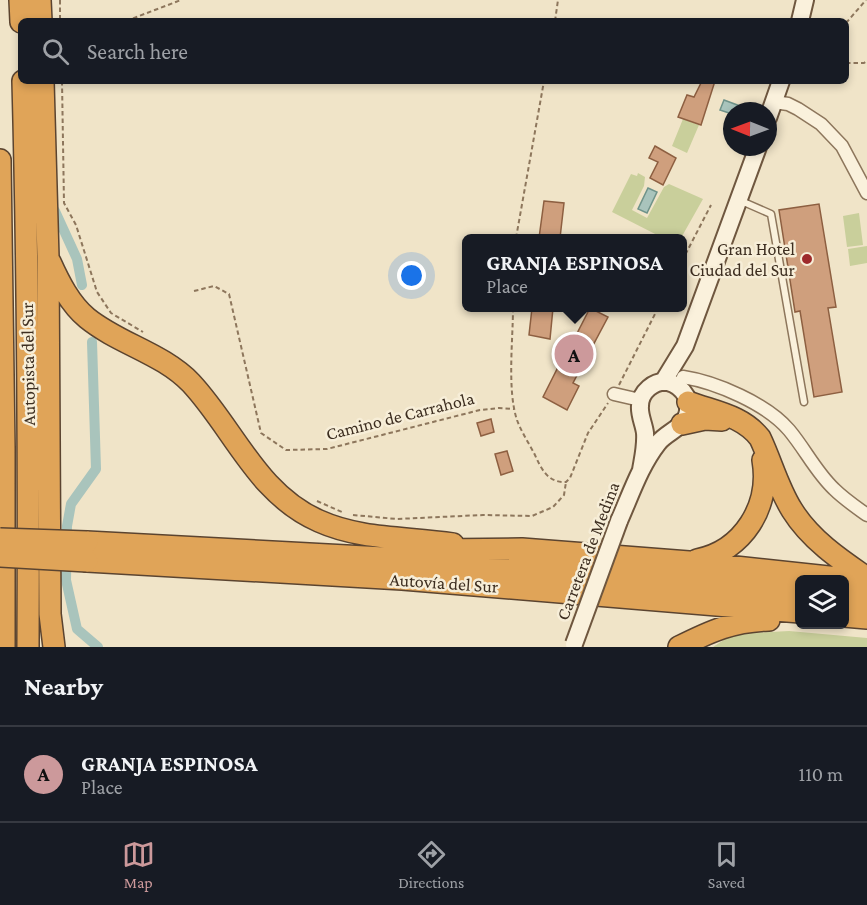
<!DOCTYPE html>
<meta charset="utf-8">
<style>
body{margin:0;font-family:"Crimson Pro",serif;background:#242831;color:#f1f3f6}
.controls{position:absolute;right:18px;bottom:18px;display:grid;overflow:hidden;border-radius:9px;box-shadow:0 3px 9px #0003}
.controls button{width:54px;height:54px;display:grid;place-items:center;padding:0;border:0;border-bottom:2px solid #363941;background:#171b24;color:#f1f3f6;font:30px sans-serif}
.compass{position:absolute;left:723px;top:102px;width:54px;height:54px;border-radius:50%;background:#171b24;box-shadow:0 3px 9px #0003;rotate:271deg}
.you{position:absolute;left:412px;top:276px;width:21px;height:21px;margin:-15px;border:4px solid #fff;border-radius:50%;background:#1a73e8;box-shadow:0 0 0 9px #1a73e833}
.badge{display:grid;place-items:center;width:39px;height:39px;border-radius:50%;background:#cc999b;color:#111;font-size:20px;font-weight:700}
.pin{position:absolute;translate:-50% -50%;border:3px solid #fff;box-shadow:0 2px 6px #0006}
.popup{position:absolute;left:462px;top:234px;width:225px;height:78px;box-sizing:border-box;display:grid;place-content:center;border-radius:9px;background:#171b24;filter:drop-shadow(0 2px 4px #0005);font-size:20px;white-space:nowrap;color:#9ea1a6}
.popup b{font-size:22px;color:#f1f3f6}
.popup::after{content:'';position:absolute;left:50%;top:100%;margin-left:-12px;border:12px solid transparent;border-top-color:#171b24}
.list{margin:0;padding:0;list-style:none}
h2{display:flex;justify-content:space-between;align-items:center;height:78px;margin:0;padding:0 24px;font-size:26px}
h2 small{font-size:20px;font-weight:400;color:#9ea1a6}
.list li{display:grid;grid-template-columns:39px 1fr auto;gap:18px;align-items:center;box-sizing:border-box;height:96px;padding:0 24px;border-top:2px solid #363941}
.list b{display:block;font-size:22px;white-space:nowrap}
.list p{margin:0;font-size:20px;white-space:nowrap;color:#9ea1a6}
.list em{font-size:20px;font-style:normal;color:#9ea1a6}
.icon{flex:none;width:33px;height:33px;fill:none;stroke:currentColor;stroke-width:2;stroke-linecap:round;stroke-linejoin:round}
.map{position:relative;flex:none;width:867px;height:647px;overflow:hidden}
.search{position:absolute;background:#171b24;box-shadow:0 3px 9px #0003;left:18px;right:18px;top:18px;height:66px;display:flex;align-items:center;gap:15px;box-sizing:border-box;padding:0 21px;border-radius:9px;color:#9ea1a6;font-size:22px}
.sheet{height:174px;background:#171b24}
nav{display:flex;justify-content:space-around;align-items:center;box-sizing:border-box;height:84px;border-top:2px solid #363941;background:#171b24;font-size:16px;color:#9ea1a6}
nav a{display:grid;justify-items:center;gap:3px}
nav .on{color:#cc999b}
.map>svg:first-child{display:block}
.green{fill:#c9cf9b}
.water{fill:#a9c4bc;stroke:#6f938a;stroke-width:1.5}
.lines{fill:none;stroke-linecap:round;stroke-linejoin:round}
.canal{stroke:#a9c4bc;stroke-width:10}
.building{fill:#cf9f7d;stroke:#8d5f41;stroke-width:1.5}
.service-casing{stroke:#8d765c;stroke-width:9}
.minor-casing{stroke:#8d765c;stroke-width:15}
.secondary-casing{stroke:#6f573f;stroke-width:20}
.motorway-casing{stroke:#5b4430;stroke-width:24}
.path{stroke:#8d765c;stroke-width:2;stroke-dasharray:4.5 3;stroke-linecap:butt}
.service{stroke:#faf1dc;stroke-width:6}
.minor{stroke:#faf1dc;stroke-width:12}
.secondary{stroke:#faf1dc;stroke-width:16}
.motorway{stroke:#e0a458;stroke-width:21}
.secondary-bridge-casing{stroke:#6f573f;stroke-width:20;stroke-linecap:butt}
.motorway-bridge-casing{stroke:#5b4430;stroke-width:24;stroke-linecap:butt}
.secondary-bridge{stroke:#faf1dc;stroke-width:16}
.motorway-bridge{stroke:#e0a458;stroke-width:21}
.poi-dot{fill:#9e2a2b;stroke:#f7eed8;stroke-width:2}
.labels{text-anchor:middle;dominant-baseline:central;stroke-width:5;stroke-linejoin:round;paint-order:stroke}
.poi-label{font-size:18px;fill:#3d2e20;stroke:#f7eed8;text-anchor:end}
.street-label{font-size:18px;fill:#3d2e20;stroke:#f7eed8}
</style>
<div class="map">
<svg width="867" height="647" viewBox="0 0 867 647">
<rect width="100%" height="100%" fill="#f0e4c8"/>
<path class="green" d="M683,119L699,125L687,153L672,146Z
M638,173L645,177L644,186L632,210L647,218L664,187L669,184L703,199L681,238H663L612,212L631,174L637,176Z
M859,213L863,245L847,247L843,216Z
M867,246V263L850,266L848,249Z
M789,631L867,638V647H713L733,634Z"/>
<path class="water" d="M724,100L740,106L737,111H732V114L720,110Z
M648,188L657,192L647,213L638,209Z"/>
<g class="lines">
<path class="canal" d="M55,211L77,259L82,285
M92,342L96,469L71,504L67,526L66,580L77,629L98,647"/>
</g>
<path class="building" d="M702,81H715L701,125L678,117L687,95L694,97Z
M655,146L676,158L663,185L650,178L658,162L649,158Z
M544,201L564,203L560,238H539Z
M819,204L836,307L828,308L842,392L814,397L800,311L795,312L779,210Z
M532,308H553L550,339L529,335Z
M590,308L608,317L573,383L579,386L567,410L543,397L559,365L555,363L566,343L571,345Z
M491,419L494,432L481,436L477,423Z
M507,451L513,471L501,475L495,454Z"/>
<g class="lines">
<g class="service-casing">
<path id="service" d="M739,200L771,214L804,402"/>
</g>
<g class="minor-casing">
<path id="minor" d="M774,102L788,104L798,109L821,124L842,146L867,193
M683,377C716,382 767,404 789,430C805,449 816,472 834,489C844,499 856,507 867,515
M614,394L640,400"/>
</g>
<g class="secondary-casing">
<path id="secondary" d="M800,21L805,0
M768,118L781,81
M663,382L685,346L758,147
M619,521C631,494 640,466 658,443C666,433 680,429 686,418C689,411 689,403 686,396C682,389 676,384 668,382C654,380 640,392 640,406C639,415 644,424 645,433C646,446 643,458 641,470"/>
</g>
<g class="motorway-casing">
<path id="motorway" d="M20,0L21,22
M40,0L41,21
M23,81C28,270 29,458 28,647
M43,81L48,257L50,614L54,647
M0,160L4,448V647
M50,262C59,282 70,304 87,318C119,344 162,353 191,383C234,429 257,494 319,521C361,540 408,537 453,544
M688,402C714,412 742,415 760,438C771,461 778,488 792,510C810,539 839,559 867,578
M682,424L705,419L722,420
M87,542L402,559L800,592
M437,550L522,549L689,562L867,581
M697,560C743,551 771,506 763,460
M87,561L402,579L800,612
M844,596L867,598
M844,616L867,618
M679,647C711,631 733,621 769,620"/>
</g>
<path class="path" d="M60,0V21
M126,21L181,0
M555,21L558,0
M846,23L866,0
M846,63H864L867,61
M62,81L64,203L76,225L97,292L111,313L143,332
M516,238L544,81
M682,261L711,205
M194,291L214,286L229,294L261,433L286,450L327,449L480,410L499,408L514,409
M513,308C513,340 507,390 517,420C521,431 528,442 534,453C541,468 547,483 566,482L570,478L588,433L608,403
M619,385L658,308
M317,501L342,512
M353,515L397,519L483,515L532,516L553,507L564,495L566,482"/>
<use href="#service" class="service"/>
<use href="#minor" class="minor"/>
<use href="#secondary" class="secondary"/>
<use href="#motorway" class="motorway"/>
<g class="secondary-bridge-casing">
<path id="secondary-bridge" d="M574,644L619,521"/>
</g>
<g class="motorway-bridge-casing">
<path id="motorway-bridge" d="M0,539L87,542
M0,556L87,561"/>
</g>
<use href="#secondary-bridge" class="secondary-bridge"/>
<use href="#motorway-bridge" class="motorway-bridge"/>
</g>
<circle class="poi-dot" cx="807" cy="259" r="6"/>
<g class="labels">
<g class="poi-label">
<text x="795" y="249">Gran Hotel<tspan x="795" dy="21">Ciudad del Sur</tspan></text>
</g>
<g class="street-label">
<text transform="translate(28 364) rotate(-91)">Autopista del Sur</text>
<text transform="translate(400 416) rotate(-14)">Camino de Carrahola</text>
<text transform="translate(588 551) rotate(-69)">Carretera de Medina</text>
<text transform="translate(444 583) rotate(4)">Autovía del Sur</text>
</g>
</g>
</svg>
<div class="controls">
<button><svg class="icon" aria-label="layers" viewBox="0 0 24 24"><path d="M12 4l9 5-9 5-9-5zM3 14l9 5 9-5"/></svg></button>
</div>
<svg class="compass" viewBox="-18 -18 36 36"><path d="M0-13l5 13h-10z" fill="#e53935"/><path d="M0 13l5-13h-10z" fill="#9ea1a6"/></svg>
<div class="you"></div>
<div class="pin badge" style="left:574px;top:354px">A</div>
<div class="popup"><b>GRANJA ESPINOSA</b>Place</div>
<div class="search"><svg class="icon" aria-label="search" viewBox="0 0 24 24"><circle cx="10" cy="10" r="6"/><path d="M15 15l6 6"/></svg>Search here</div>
</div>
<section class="sheet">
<h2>Nearby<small></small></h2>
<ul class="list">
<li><span class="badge">A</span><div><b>GRANJA ESPINOSA</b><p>Place</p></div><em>110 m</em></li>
</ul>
</section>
<nav>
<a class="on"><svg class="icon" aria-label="map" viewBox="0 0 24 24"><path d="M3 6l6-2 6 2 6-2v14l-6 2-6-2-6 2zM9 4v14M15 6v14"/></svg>Map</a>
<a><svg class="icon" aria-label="directions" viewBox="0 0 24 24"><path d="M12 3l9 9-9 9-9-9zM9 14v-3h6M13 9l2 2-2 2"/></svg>Directions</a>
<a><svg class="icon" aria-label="saved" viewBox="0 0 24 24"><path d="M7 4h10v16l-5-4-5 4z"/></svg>Saved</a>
</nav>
